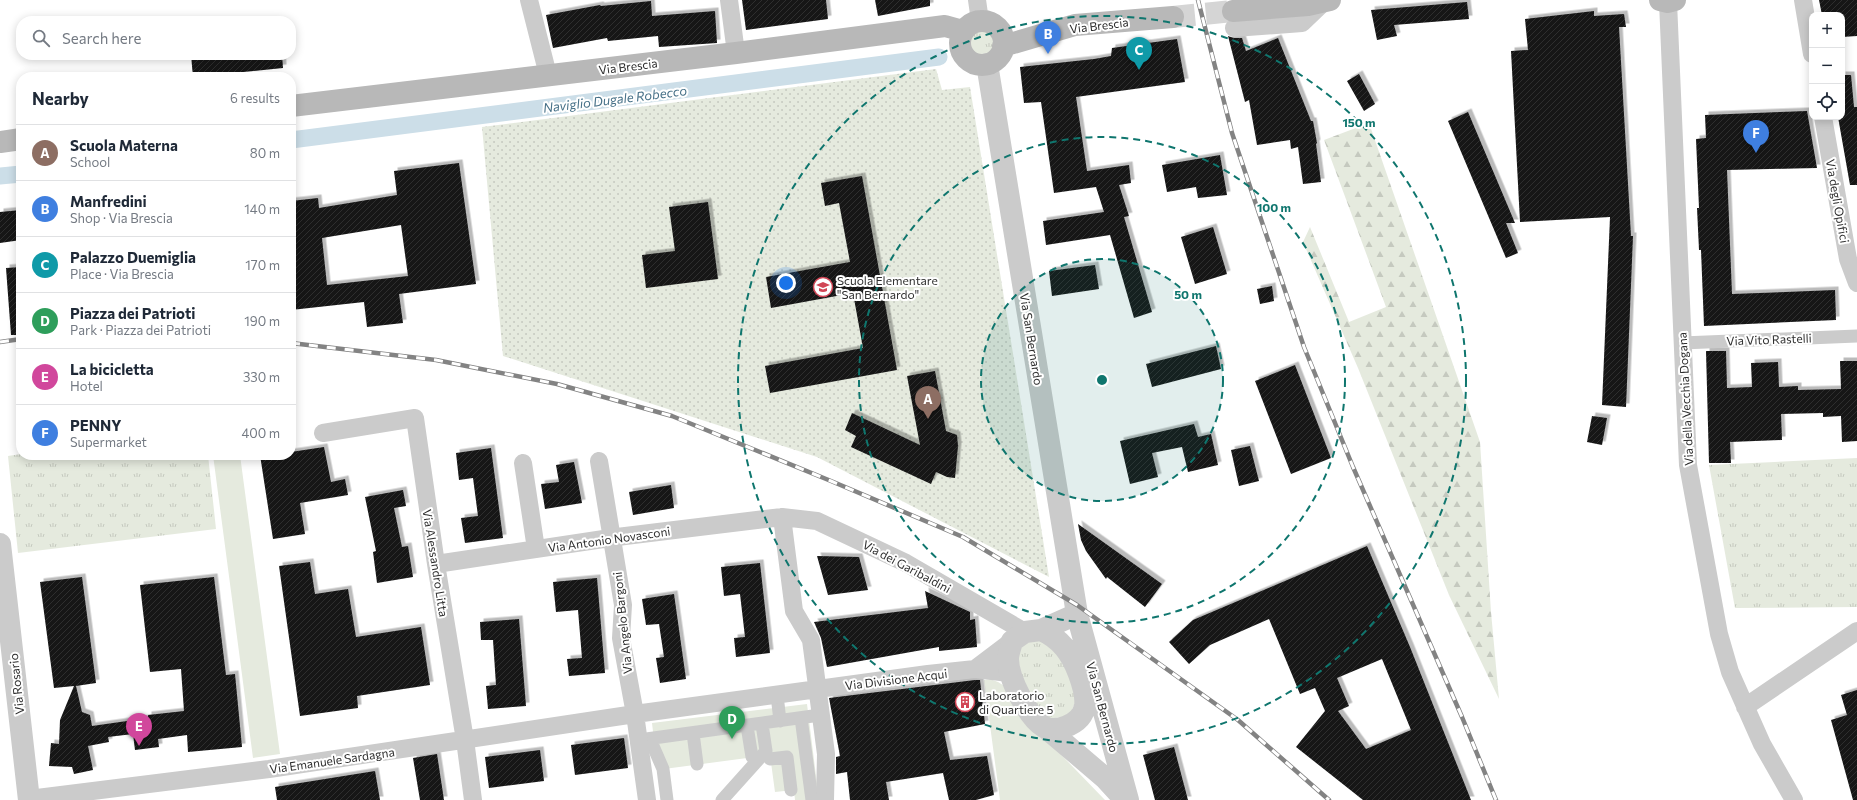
<!DOCTYPE html>
<meta charset="utf-8">
<style>
body{margin:0;font-family:Commissioner,sans-serif;background:#f6f6f7;color:#1f2937}
.controls{position:absolute;right:12px;top:12px;display:grid;overflow:hidden;border-radius:8px;box-shadow:0 2px 10px #0003}
.controls button{width:36px;height:36px;display:grid;place-items:center;padding:0;border:0;border-bottom:1px solid #e0e1e3;background:#fff;color:#1f2937;font:20px sans-serif}
.you{position:absolute;left:786px;top:283px;width:14px;height:14px;margin:-10px;border:3px solid #fff;border-radius:50%;background:#1a73e8;box-shadow:0 0 0 6px #1a73e833}
.badge{display:grid;place-items:center;width:26px;height:26px;border-radius:50%;background:#d14555;color:#fff;font-size:13px;font-weight:700}
.pin{position:absolute;translate:-50% -33px;filter:drop-shadow(0 1px 2px #0008)}
.pin::after{content:'';position:absolute;top:21px;width:14px;height:12px;background:inherit;clip-path:polygon(0 0,100% 0,50% 100%)}
.list{margin:0;padding:0;list-style:none}
h2{display:flex;justify-content:space-between;align-items:center;height:52px;margin:0;padding:0 16px;font-size:17px}
h2 small{font-size:13px;font-weight:400;color:#747a83}
.list li{display:grid;grid-template-columns:26px 1fr auto;gap:12px;align-items:center;box-sizing:border-box;height:56px;padding:0 16px;border-top:1px solid #e0e1e3}
.list b{display:block;font-size:15px;white-space:nowrap}
.list p{margin:0;font-size:13px;white-space:nowrap;color:#747a83}
.list em{font-size:13px;font-style:normal;color:#747a83}
.icon{flex:none;width:22px;height:22px;fill:none;stroke:currentColor;stroke-width:2;stroke-linecap:round;stroke-linejoin:round}
.map{position:relative;flex:none;width:1857px;height:800px;overflow:hidden}
.search{position:absolute;background:#fff;box-shadow:0 2px 10px #0003;left:16px;top:16px;width:280px;height:44px;display:flex;align-items:center;gap:10px;box-sizing:border-box;padding:0 14px;border-radius:16px;color:#747a83;font-size:15px}
.panel{position:absolute;background:#fff;box-shadow:0 2px 10px #0003;left:16px;top:72px;width:280px;height:388px;border-radius:16px}
.map>svg:first-child{display:block}
.grass{fill:url(#grass-tufts)}
.forest{fill:url(#forest-firs)}
.park{fill:url(#park-dots)}
.garden{fill:#e5eade}
.lines{fill:none;stroke-linecap:round;stroke-linejoin:round}
.canal{stroke:#ccdee8;stroke-width:17}
.building{fill:url(#building-hatch);fill-rule:evenodd;filter:url(#shadow)}
.secondary-tunnel{stroke:#d5d5d5;stroke-width:22;stroke-dasharray:22 11;stroke-linecap:butt}
.pedestrian{stroke:#cbcbcb;stroke-width:13}
.minor{stroke:#cbcbcb;stroke-width:18}
.tertiary{stroke:#cbcbcb;stroke-width:22}
.secondary{stroke:#b8b8b8;stroke-width:22}
.rail-casing{stroke:#838383;stroke-width:4.5}
.rail{stroke:#fff;stroke-width:3;stroke-dasharray:9;stroke-linecap:butt}
.ring{fill:none;stroke:#0f766e;stroke-width:2;stroke-dasharray:7 5}
.labels{text-anchor:middle;dominant-baseline:central;stroke-width:4;stroke-linejoin:round;paint-order:stroke}
.street-label{font-size:12px;fill:#2e2e2e;stroke:#fff}
.poi-label{font-size:12px;fill:#2e2e2e;stroke:#fff;text-anchor:start}
.water-label{font-size:13px;font-style:italic;fill:#467087;stroke:#fff}
.centre{fill:#0f766e;stroke:#fff;stroke-width:2}
.ring-label{font-size:12px;text-anchor:middle;font-weight:bold;fill:#0f766e;stroke:#fff;stroke-width:4;stroke-linejoin:round;paint-order:stroke}
</style>
<div class="map">
<svg width="1857" height="800" viewBox="0 0 1857 800">
<defs>
<pattern id="grass-tufts" width="24" height="20" patternUnits="userSpaceOnUse"><rect width="24" height="20" fill="#e5eade"/><path d="M3 7l-1-3M5 7V3M7 7l1-3M15 17l-1-3M17 17v-4M19 17l1-3" fill="none" stroke="#c5c9bf"/></pattern>
<pattern id="forest-firs" width="22" height="20" patternUnits="userSpaceOnUse"><rect width="22" height="20" fill="#e5eade"/><path d="M5 1l3.5 6h-7zM16 11l3.5 6h-7z" fill="#c5c9bf"/></pattern>
<pattern id="park-dots" width="8" height="8" patternUnits="userSpaceOnUse"><rect width="8" height="8" fill="#e5eade"/><path d="M2 2h.1M6 6h.1" fill="none" stroke="#c5c9bf" stroke-width="1.8" stroke-linecap="round"/></pattern>
<pattern id="building-hatch" width="6" height="6" patternUnits="userSpaceOnUse"><rect width="6" height="6" fill="#151515"/><path d="M-1 1l2-2M0 6l6-6M5 7l2-2" fill="none" stroke="#2f2f2f"/></pattern>
<filter id="shadow"><feDropShadow dx="3.5" dy="-3.5" stdDeviation="0" flood-color="#0004"/></filter>
</defs>
<rect width="100%" height="100%" fill="#fff"/>
<path class="grass" d="M970 43a12 12 0 1 1 24 0a12 12 0 1 1-24 0Z
M21,454L208,455L216,529L18,553L8,456Z
M1857,458V607L1735,608L1709,465Z
M1039,638L1054,646L1078,694L1070,716L1048,719L1039,710L1017,671L1019,646Z"/>
<path class="forest" d="M1369,123L1480,442L1491,612L1499,699L1449,595L1358,368L1303,242L1310,227L1349,322L1386,307L1324,140Z"/>
<path class="park" d="M936,69L942,90L970,87L1049,577L817,457L503,356L482,127Z"/>
<path class="garden" d="M213,455H240L280,754L253,758Z
M990,679L998,682L1006,687L1043,736L1105,800H1000L984,680Z
M807,704L819,800H795L794,790L775,792L770,755L664,769L661,800L652,723Z"/>
<g class="lines">
<path class="canal" d="M291,140L939,57
M0,176L21,174"/>
</g>
<path class="building" d="M742,0H826L828,19L746,30Z
M875,0H930V6L878,16Z
M1819,0H1857V36L1842,37V15H1822Z
M651,1L652,16L715,11L717,43L659,47L658,36L608,41L607,38L553,48L546,15L600,5L601,6Z
M1467,2L1469,19L1394,25L1397,36L1377,40L1371,10Z
M1594,11V16L1624,14L1626,27H1619L1631,236H1633L1626,407L1602,405L1610,217L1520,222L1511,51L1528,50L1525,19Z
M1228,36L1234,38H1242L1246,51L1278,38L1311,121H1313L1317,143L1316,144L1321,182L1303,184L1298,147L1291,149L1290,140L1257,145L1249,100L1245,102Z
M1177,39L1185,82L1076,97L1087,171L1129,165L1131,183L1119,185L1129,216L1124,217L1152,312L1134,318L1110,235L1046,245L1043,221L1104,212L1096,187L1054,193L1041,102L1024,103L1020,67L1094,59L1111,56L1112,48Z
M191,55H282L283,68L193,77Z
M1359,74L1375,104L1364,111L1347,81Z
M1842,75H1851L1854,107H1857V185H1850L1838,117H1842Z
M1807,111L1817,168L1727,170L1732,294L1835,290L1836,320L1704,326L1701,250H1699L1697,208H1699L1696,139L1706,138L1705,115Z
M1468,112L1515,223H1506L1518,253L1506,258L1448,121Z
M1220,155L1227,195L1198,198L1196,187L1167,192L1162,165Z
M459,163L476,284L399,294L403,323L367,327L364,302L291,310V201L318,198L319,208L397,195L394,171ZM401,225L408,276L327,285L322,238Z
M862,176L897,370L770,393L765,366L863,348L853,293L771,308L766,277L850,262L839,203L825,206L821,183Z
M708,202L718,279L646,288L642,255L675,251L669,207Z
M21,210V240L0,243V212Z
M1213,227L1227,274L1195,284L1181,237Z
M1095,265L1099,289L1052,296L1049,271Z
M21,267V335H11L6,268Z
M1272,286L1274,301L1260,304L1257,289Z
M1216,346L1221,369L1152,387L1146,364Z
M1706,351H1726L1727,388L1752,387L1751,363L1778,362L1779,387L1798,386V390L1841,389L1840,361H1857V441L1842,442L1841,416L1823,417V413L1781,414L1782,440L1730,442L1731,463H1709Z
M1295,365L1331,458L1291,474L1255,381Z
M935,371L946,431L957,435L958,446L955,478L947,477L936,472L931,484L851,447L856,436L845,430L852,413L920,445L907,376Z
M1592,416L1607,418L1602,445L1587,442Z
M1194,424L1198,437L1211,434L1218,465L1188,472L1182,447L1152,453L1158,477L1130,484L1120,441Z
M1250,446L1259,481L1239,486L1231,450Z
M324,447L331,482L345,479L348,495L300,503L305,534L273,539L260,455H291V452Z
M491,448L503,538L465,543L461,518L478,516L473,478L459,480L456,453Z
M574,462L582,503L545,509L541,484L559,482L556,465Z
M671,485L674,508L633,515L629,492Z
M403,490L406,506L394,508L402,547L408,546L413,577L377,583L373,552L376,551L365,497Z
M1078,524L1162,584L1145,607L1107,577L1106,579L1086,551L1081,540Z
M1367,546L1410,647L1471,800H1363L1296,747L1325,711L1315,688L1300,694L1269,619L1210,645L1189,664L1169,642L1193,620ZM1382,659L1411,730L1366,749L1338,711L1349,706L1337,678Z
M817,556L859,557L868,590L828,595Z
M310,562L315,594L348,589L356,637L421,627L430,685L357,696L358,708L300,716L279,566Z
M760,563L770,653L736,657L734,638L745,637L740,594L724,596L721,567Z
M82,577L96,683L76,686L82,712L90,715L92,726L148,718V715L184,711L181,669L150,672L140,585L214,577L226,675L235,674L242,747L188,752L187,735L158,739L159,747L135,750L133,734L108,737L109,742L88,746L93,770L74,774L72,767L49,766L51,743L59,744L60,720L74,686L54,688L40,582Z
M597,578L605,673L569,676L567,659L582,658L578,610L556,612L553,582Z
M925,591L970,612V620L975,619L977,647L939,651V647L827,667L821,638L814,622L928,608Z
M674,594L686,679L660,683L656,658L664,657L659,624L646,625L642,599Z
M519,619L526,706L488,709L486,686L496,685L493,640H481L480,622Z
M975,680H980L985,724L944,732L950,760L987,756L994,795L976,800H949L943,773L886,782L889,800H850L847,772L836,774V757L840,756L829,698Z
M1857,690V800H1853L1831,720L1847,715L1841,695Z
M624,738L628,768L575,775L571,745Z
M1174,747L1188,800H1155L1143,755Z
M540,750L544,781L489,788L485,757Z
M437,754L444,800H420L413,758Z
M375,771L380,800H277L275,787Z"/>
<g class="lines">
<path class="secondary-tunnel" d="M1173,17L1233,11"/>
<path class="pedestrian" d="M1682,343L1857,336
M777,695L780,721
M801,718L812,800
M747,726L752,757
M693,733L697,764
M650,739L663,769L667,800
M639,740L820,715
M770,759L787,757L791,790
M722,800L766,751L762,724"/>
<path class="minor" d="M529,0L548,75
M729,0L736,53
M977,0L980,21
M1803,0L1812,54
M1668,2L1688,465L1719,634L1730,672L1762,744L1794,800
M1234,28L1302,23L1326,0
M1823,117L1848,259L1857,283
M323,433L415,418L436,564L465,740L473,800
M599,461L623,605L621,638L635,714L647,800
M523,463L536,549
M782,517L794,611L811,640L826,754L825,800
M436,564L617,537L782,517L817,521L906,563L1025,632
M975,669L1012,641
M1745,707L1857,631
M29,799L269,769L635,714L928,674L975,669L1009,673"/>
<path class="tertiary" d="M987,64L1077,614
M0,544L29,800
M1041,630C1061,639 1071,653 1079,674C1087,696 1092,717 1065,727C1059,729 1050,730 1044,727C1028,717 1008,678 1008,659C1008,653 1011,647 1012,641L1025,632Z
M1041,630L1077,614L1128,800
M1045,727L1105,778L1125,800"/>
<path class="secondary" d="M1660,0L1668,2L1675,0
M1233,11L1308,5L1330,0
M960 43a22 22 0 1 1 44 0a22 22 0 1 1-44 0Z
M1003,46L1075,25L1173,17
M291,106L736,53L945,26L963,31
M0,142L21,139"/>
<g class="rail-casing">
<path id="rail" d="M1198,0L1232,133L1304,347L1353,467L1462,717L1496,800
M0,342L21,339
M291,343L436,360L557,384L672,416L831,481L963,537L1077,605L1238,720L1329,800"/>
</g>
<use href="#rail" class="rail"/>
</g>
<circle cx="1102" cy="380" r="121" fill="#0f766e" fill-opacity=".12"/>
<g class="ring">
<circle cx="1102" cy="380" r="121"/>
<circle cx="1102" cy="380" r="243"/>
<circle cx="1102" cy="380" r="364"/>
</g>
<defs>
<g id="school-ring" transform="scale(1)"><circle r="9.5" fill="#fff" stroke="#d14555" stroke-width="1.5"/><path d="M0-5L7-2L0 1L-7-2ZM-4 1L0 2.5L4 1V4Q0 6-4 4Z" fill="#d14555"/></g>
<g id="building-ring" transform="scale(1)"><circle r="9.5" fill="#fff" stroke="#d14555" stroke-width="1.5"/><path d="M-4-6H4V6H1V3H-1V6H-4ZM-2.5-4.3h1.7v1.8h-1.7ZM.8-4.3h1.7v1.8H.8ZM-2.5-1h1.7V.8h-1.7ZM.8-1h1.7V.8H.8Z" fill="#d14555"/></g>
</defs>
<g fill-rule="evenodd">
<use href="#school-ring" x="823" y="287"/>
<use href="#building-ring" x="965" y="702"/>
</g>
<g class="labels">
<g class="street-label">
<text transform="translate(1099 25) rotate(-7)">Via Brescia</text>
<text transform="translate(628 66) rotate(-7)">Via Brescia</text>
<text transform="translate(1838 201) rotate(80)">Via degli Opifici</text>
<text transform="translate(1032 339) rotate(81)">Via San Bernardo</text>
<text transform="translate(1769 339) rotate(-2)">Via Vito Rastelli</text>
<text transform="translate(1685 399) rotate(-93)">Via della Vecchia Dogana</text>
<text transform="translate(609 539) rotate(-8)">Via Antonio Novasconi</text>
<text transform="translate(436 563) rotate(81)">Via Alessandro Litta</text>
<text transform="translate(907 566) rotate(28)">Via dei Garibaldini</text>
<text transform="translate(622 623) rotate(-96)">Via Angelo Bargoni</text>
<text transform="translate(896 679) rotate(-7)">Via Divisione Acqui</text>
<text transform="translate(16 684) rotate(-96)">Via Rosario</text>
<text transform="translate(1103 707) rotate(75)">Via San Bernardo</text>
<text transform="translate(332 760) rotate(-8)">Via Emanuele Sardagna</text>
</g>
<g class="poi-label">
<text x="837" y="280">Scuola Elementare<tspan x="837" dy="14">"San Bernardo"</tspan></text>
<text x="979" y="695">Laboratorio<tspan x="979" dy="14">di Quartiere 5</tspan></text>
</g>
<g class="water-label">
<text transform="translate(615 99) rotate(-7)">Naviglio Dugale Robecco</text>
</g>
</g>
<circle cx="1102" cy="380" r="6" class="centre"/>
<g class="ring-label">
<text x="1359" y="127">150 m</text>
<text x="1274" y="212">100 m</text>
<text x="1188" y="299">50 m</text>
</g>
</svg>
<div class="controls">
<button>+</button>
<button>−</button>
<button><svg class="icon" aria-label="locate" viewBox="0 0 24 24"><circle cx="12" cy="12" r="6"/><path d="M12 2v4M12 18v4M2 12h4M18 12h4"/></svg></button>
</div>
<div class="you"></div>
<div class="pin badge" style="left:928px;top:419px;background:#8d6e63">A</div>
<div class="pin badge" style="left:1048px;top:54px;background:#3f7fe0">B</div>
<div class="pin badge" style="left:1139px;top:70px;background:#0f9aa8">C</div>
<div class="pin badge" style="left:732px;top:739px;background:#2e9e5b">D</div>
<div class="pin badge" style="left:139px;top:746px;background:#d1479c">E</div>
<div class="pin badge" style="left:1756px;top:153px;background:#3f7fe0">F</div>
<div class="search"><svg class="icon" aria-label="search" viewBox="0 0 24 24"><circle cx="10" cy="10" r="6"/><path d="M15 15l6 6"/></svg>Search here</div>
<section class="panel">
<h2>Nearby<small>6 results</small></h2>
<ul class="list">
<li><span class="badge" style="background:#8d6e63">A</span><div><b>Scuola Materna</b><p>School</p></div><em>80 m</em></li>
<li><span class="badge" style="background:#3f7fe0">B</span><div><b>Manfredini</b><p>Shop · Via Brescia</p></div><em>140 m</em></li>
<li><span class="badge" style="background:#0f9aa8">C</span><div><b>Palazzo Duemiglia</b><p>Place · Via Brescia</p></div><em>170 m</em></li>
<li><span class="badge" style="background:#2e9e5b">D</span><div><b>Piazza dei Patrioti</b><p>Park · Piazza dei Patrioti</p></div><em>190 m</em></li>
<li><span class="badge" style="background:#d1479c">E</span><div><b>La bicicletta</b><p>Hotel</p></div><em>330 m</em></li>
<li><span class="badge" style="background:#3f7fe0">F</span><div><b>PENNY</b><p>Supermarket</p></div><em>400 m</em></li>
</ul>
</section>
</div>
